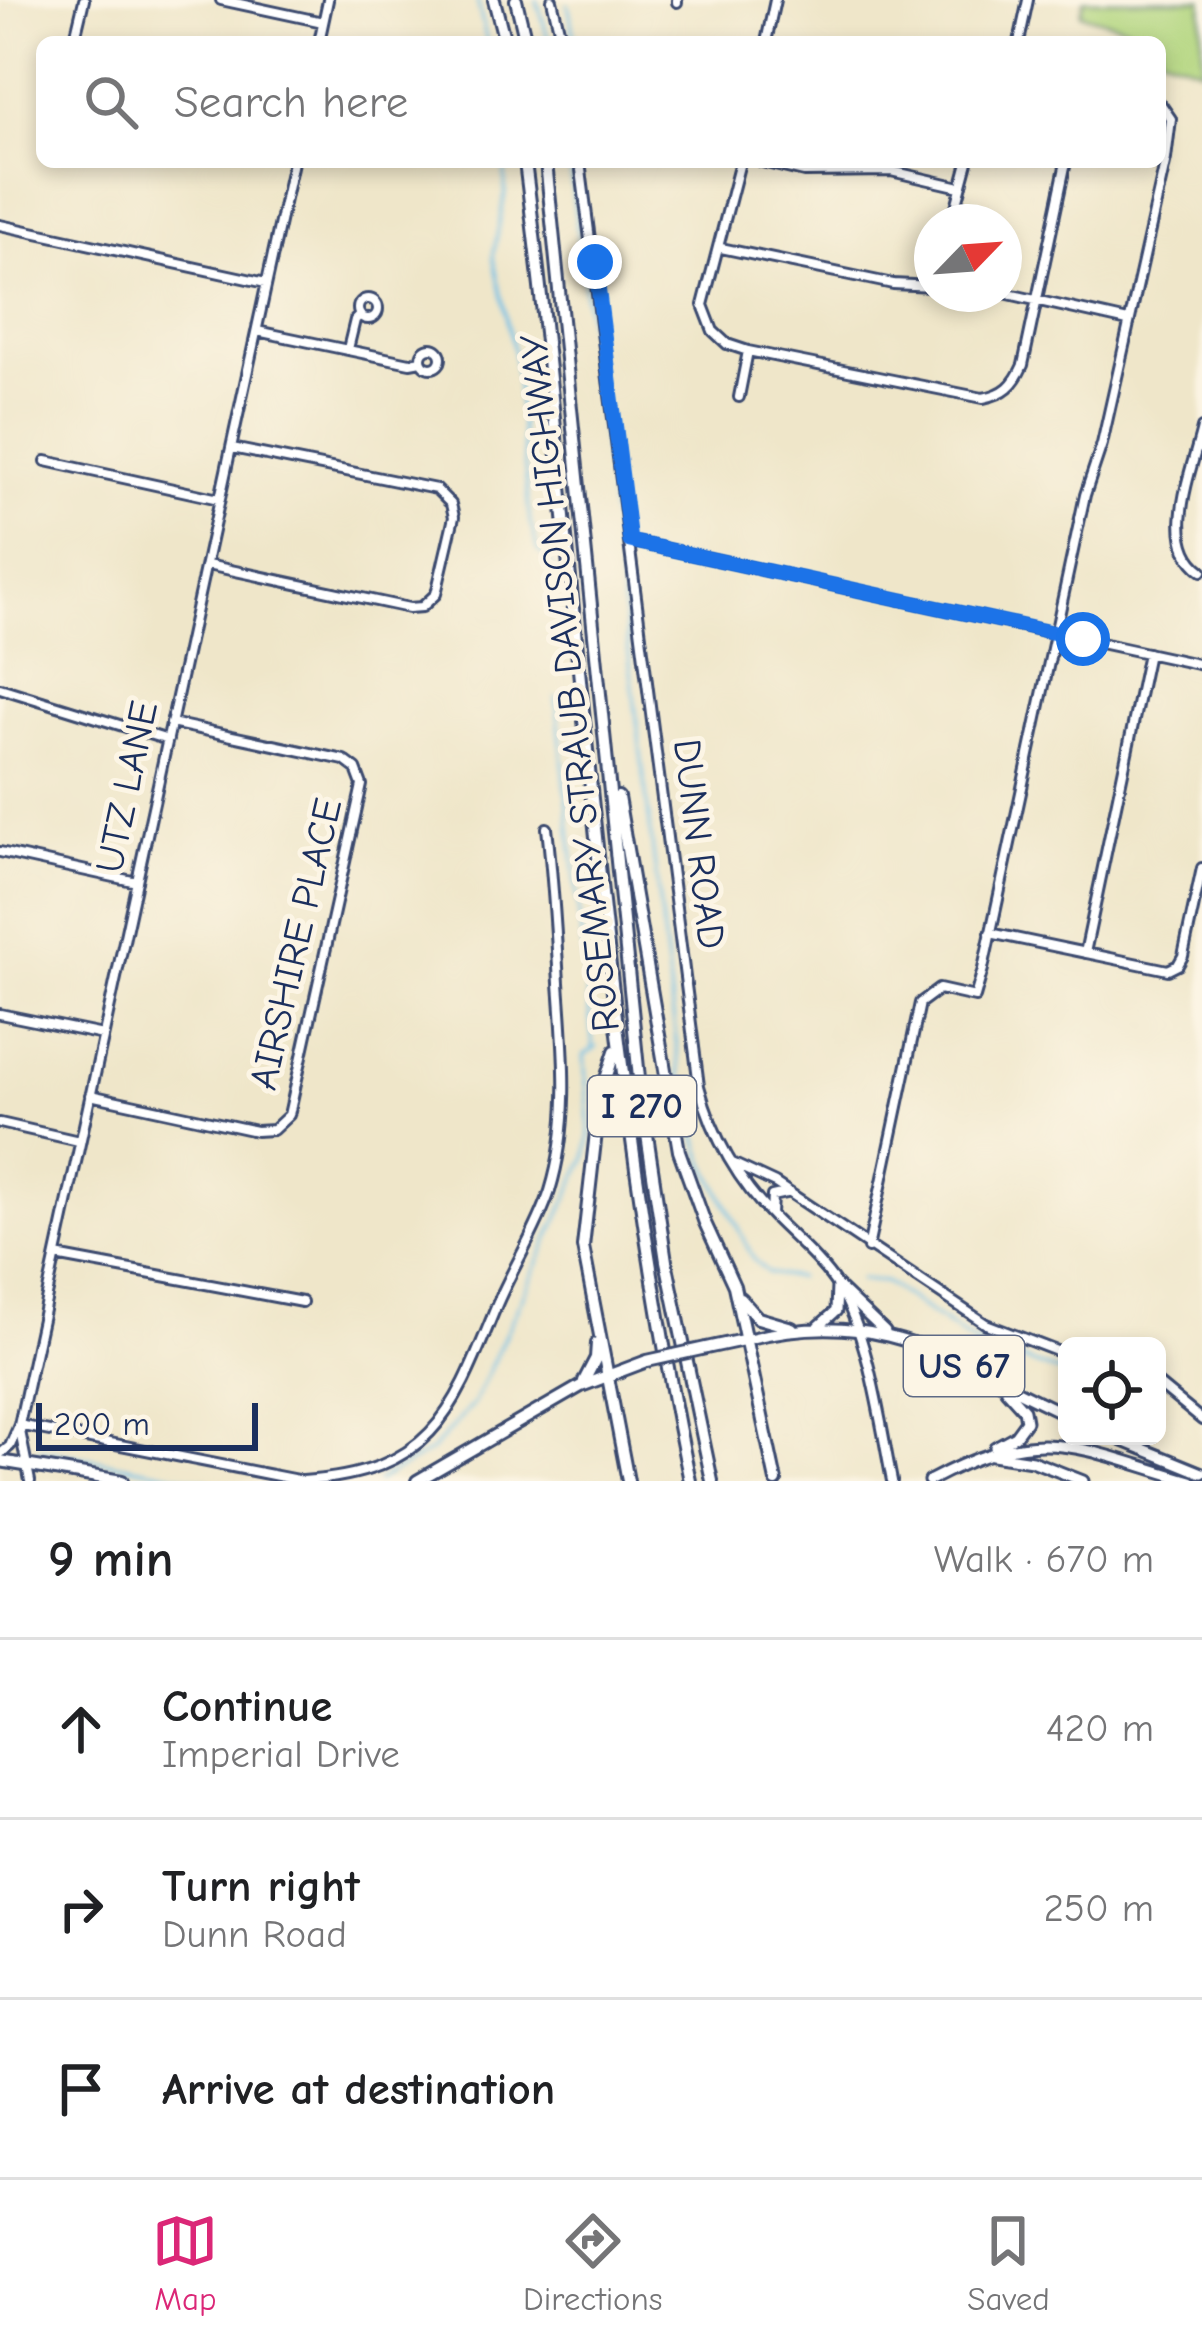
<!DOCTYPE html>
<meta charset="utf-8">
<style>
body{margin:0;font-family:"Comic Neue",sans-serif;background:#f2f2f2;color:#202124}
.controls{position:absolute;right:36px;bottom:36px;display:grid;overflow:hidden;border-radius:18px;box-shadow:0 6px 18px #0003}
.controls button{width:108px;height:108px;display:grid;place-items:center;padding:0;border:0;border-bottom:3px solid #e0e0e0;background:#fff;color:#202124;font:60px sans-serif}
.compass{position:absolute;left:914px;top:204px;width:108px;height:108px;border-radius:50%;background:#fff;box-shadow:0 6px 18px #0003;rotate:65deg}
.scale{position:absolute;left:36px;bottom:30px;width:222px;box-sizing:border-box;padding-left:12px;border:6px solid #1b2f5e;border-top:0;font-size:33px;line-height:42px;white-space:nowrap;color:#1b2f5e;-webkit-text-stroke:9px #fcf5e5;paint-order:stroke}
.stop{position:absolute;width:36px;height:36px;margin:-27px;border:9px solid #1a73e8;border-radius:50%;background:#fff}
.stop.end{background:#1a73e8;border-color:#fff;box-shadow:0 3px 12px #0008}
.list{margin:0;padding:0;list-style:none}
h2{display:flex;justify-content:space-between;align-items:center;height:156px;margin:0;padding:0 48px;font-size:51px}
h2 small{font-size:39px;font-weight:400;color:#757577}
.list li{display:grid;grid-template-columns:78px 1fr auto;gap:36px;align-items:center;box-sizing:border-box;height:180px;padding:0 48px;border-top:3px solid #e0e0e0}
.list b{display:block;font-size:45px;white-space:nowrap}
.list p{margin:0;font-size:39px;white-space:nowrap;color:#757577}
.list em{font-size:39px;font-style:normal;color:#757577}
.icon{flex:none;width:66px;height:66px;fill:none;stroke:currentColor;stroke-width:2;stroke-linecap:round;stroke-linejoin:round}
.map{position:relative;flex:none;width:1202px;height:1481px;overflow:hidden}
.search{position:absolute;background:#fff;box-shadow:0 6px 18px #0003;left:36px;right:36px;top:36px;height:132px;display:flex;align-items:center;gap:30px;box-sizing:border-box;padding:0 42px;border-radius:18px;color:#757577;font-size:45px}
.sheet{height:696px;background:#fff}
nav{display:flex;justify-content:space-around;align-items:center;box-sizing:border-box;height:168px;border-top:3px solid #e0e0e0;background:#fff;font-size:33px;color:#757577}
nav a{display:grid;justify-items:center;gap:6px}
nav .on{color:#db2777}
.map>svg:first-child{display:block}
.green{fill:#b2d67f;stroke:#66826e;stroke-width:3}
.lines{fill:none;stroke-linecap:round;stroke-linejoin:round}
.stream{stroke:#6bbfe7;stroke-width:3}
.minor-casing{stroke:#3b4a6e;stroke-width:14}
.major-casing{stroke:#3b4a6e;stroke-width:15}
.highway-casing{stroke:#3b4a6e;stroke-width:16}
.minor{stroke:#fff;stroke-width:8}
.major{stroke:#fff;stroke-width:9}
.highway{stroke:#fff;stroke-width:10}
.highway-bridge-casing{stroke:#3b4a6e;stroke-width:16;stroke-linecap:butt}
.highway-bridge{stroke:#fff;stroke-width:10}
.route{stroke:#1a73e8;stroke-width:15}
.labels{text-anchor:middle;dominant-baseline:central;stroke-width:10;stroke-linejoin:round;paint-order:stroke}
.shield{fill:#fcf5e5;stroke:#5e6a86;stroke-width:3}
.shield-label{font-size:36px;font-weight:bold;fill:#1b2f5e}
.street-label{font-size:39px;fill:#1b2f5e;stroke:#fcf5e5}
</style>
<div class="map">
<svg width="1202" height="1481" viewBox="0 0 1202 1481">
<rect width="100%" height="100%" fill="#fcf5e5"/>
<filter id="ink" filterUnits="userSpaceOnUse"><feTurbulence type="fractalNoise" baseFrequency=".00833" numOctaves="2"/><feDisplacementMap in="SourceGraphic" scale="24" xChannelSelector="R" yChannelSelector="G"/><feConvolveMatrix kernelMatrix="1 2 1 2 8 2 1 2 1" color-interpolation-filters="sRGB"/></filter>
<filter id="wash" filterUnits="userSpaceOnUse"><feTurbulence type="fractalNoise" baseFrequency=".004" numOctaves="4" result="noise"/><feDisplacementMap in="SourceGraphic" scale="48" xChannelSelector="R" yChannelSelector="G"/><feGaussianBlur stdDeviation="2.7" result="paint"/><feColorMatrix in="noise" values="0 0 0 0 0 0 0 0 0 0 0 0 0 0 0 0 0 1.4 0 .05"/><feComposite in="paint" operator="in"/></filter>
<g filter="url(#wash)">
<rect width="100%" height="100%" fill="#efe6c9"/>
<path class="green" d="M1084,0H1202V69L1160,55V42H1124L1128,27L1081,14Z"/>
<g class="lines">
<path class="stream" d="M477,0L487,42
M537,0L549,42
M568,4L574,35
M505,162V193L493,257L514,353L530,522L538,550L553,567
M569,162L681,1081L703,1158L754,1260L768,1273L798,1278
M556,697L593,1047
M860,1280L885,1282L974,1343L1067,1375
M38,1449L208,1481
M378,1481L431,1451L474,1403L586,1157L590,1136L584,1055L597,1047"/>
</g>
</g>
<g filter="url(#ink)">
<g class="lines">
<g class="minor-casing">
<path id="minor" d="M221,0L323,22
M552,0L562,42
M677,2V0
M74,42L84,0
M319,42L328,0
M766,42L775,0
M1019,42L1028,0
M580,162L699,1086C713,1138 737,1181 776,1220C797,1241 821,1261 838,1287C868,1331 881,1427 892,1481
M740,162L703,305L713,331L727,344L748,351L983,398C1005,394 1014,385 1023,365L1066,162
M762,162L804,172L891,171L960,187
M952,222L968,162
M0,225L266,283
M721,248L893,284L932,286
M1004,293L1128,321
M358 309a10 10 0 1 1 20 0a10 10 0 1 1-20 0Z
M257,331L410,363L421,361
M421 358a10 10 0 1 1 20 0a10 10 0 1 1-20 0Z
M348,349L355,320L360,315
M739,397L748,351
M1202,428C1193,468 1160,542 1202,571
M46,461L219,499
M630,541L1202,665
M207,565L409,608L422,607L436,594L454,517L451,504L436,489L232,448
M0,688L168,740
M0,852L137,882
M990,933L1168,970L1178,965L1183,956L1202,868
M1085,953L1148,653
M0,1014L103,1035
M90,1095L256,1131L273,1130L289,1115L362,785L356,769L344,760L171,723
M0,1123L79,1141
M732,1163L775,1183L986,1324L1067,1355
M771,1214L772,1196L786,1193
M868,1248L920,1003L939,989L975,997L983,969L1085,495L1102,444L1166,159L1171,119L1160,103
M56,1256L302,1302
M1157,1383L1202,1420
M19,1425L303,1481C432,1472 453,1413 496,1307C512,1268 537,1231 550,1191C571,1122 564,1053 559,983C556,931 553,879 547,828
M19,1426L30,1481
M0,1454L10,1446L19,1425L293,162"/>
</g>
<g class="major-casing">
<path id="major" d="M837,1286L885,1332
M819,1326L836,1311L837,1286
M748,1339C883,1305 950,1361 1067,1415
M1111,1436L1202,1473
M995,1447L1015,1436L1026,1421L1024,1410L1006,1390
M992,1455L1032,1461L1083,1481
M929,1481C1043,1420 1076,1448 1191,1481"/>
</g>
<g class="highway-casing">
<path id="highway" d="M494,0L505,42
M516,0L526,42
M525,162C581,602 599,1046 690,1481
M546,162L640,1088L666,1261L712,1481
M618,797L679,1151L705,1223L734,1286L776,1481
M615,1051L600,1097L583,1247L628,1481
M740,1298L758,1318L792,1328
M706,1348L748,1339
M584,1381L596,1358L597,1343
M0,1461L122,1481
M417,1481L581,1386L647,1361"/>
</g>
<use href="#minor" class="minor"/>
<use href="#major" class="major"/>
<use href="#highway" class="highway"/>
<g class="highway-bridge-casing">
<path id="highway-bridge" d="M647,1361L706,1348"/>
</g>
<use href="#highway-bridge" class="highway-bridge"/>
</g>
</g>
<g class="lines" filter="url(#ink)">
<path class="route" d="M595,262L630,541L1083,639"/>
</g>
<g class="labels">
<g class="shield">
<rect x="588" y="1076" width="108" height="60" rx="9"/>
<rect x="904" y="1336" width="120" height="60" rx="9"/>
</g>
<g class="shield-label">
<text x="642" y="1106">I 270</text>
<text x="964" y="1366">US 67</text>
</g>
<g class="street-label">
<text transform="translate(570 683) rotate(-96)">ROSEMARY STRAUB DAVISON HIGHWAY</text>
<text transform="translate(127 787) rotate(-78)">UTZ LANE</text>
<text transform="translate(699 844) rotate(83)">DUNN ROAD</text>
<text transform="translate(296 944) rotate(-77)">AIRSHIRE PLACE</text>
</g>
</g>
</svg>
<div class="controls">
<button><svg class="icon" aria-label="locate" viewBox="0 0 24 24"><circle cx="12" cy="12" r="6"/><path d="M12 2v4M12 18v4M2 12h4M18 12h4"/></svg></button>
</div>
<svg class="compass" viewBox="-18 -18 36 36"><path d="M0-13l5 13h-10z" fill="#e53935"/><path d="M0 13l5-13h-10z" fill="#757577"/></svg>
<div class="scale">200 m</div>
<div class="stop" style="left:1083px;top:639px"></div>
<div class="stop end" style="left:595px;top:262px"></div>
<div class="search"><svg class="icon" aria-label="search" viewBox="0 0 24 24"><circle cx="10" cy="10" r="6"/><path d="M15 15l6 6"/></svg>Search here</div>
</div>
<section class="sheet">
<h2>9 min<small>Walk · 670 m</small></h2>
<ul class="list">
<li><svg class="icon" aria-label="ahead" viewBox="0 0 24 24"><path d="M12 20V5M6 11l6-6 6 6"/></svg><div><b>Continue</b><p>Imperial Drive</p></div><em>420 m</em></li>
<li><svg class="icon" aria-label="right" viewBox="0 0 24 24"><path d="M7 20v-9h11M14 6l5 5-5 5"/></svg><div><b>Turn right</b><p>Dunn Road</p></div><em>250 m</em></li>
<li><svg class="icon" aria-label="arrive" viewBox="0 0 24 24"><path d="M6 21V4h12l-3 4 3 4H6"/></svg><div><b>Arrive at destination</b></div></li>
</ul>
</section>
<nav>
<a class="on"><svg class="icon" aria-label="map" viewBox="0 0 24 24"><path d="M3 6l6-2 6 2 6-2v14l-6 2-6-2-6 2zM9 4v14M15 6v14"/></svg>Map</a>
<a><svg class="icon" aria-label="directions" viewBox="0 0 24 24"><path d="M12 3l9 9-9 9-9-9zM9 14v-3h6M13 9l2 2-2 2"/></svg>Directions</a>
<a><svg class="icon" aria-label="saved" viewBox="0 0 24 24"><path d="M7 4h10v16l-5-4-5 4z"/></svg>Saved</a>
</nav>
